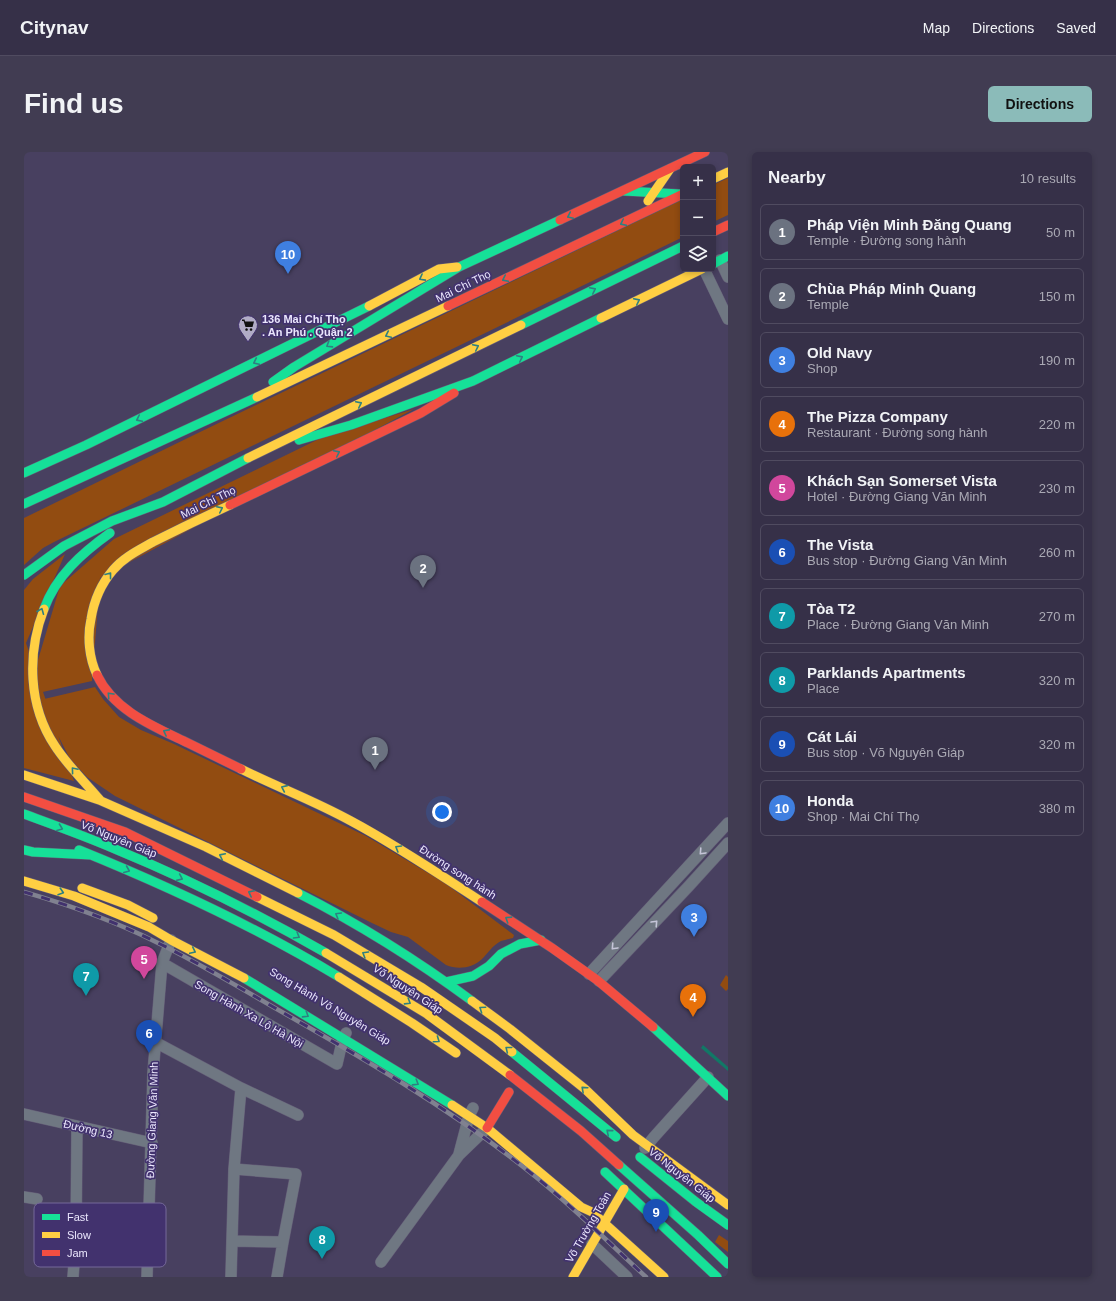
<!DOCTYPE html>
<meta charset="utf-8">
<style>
body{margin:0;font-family:Arial,sans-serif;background:#413c52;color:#f1f3f6}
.controls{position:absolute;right:12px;top:12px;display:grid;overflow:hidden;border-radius:6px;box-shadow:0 2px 6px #0003}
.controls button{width:36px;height:36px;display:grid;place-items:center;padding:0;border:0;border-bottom:1px solid #504b60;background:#363048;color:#f1f3f6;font:20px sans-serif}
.you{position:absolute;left:418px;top:660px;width:14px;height:14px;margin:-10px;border:3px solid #fff;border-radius:50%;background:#1a73e8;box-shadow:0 0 0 6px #1a73e833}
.badge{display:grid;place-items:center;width:26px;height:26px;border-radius:50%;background:#8bbbb9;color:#fff;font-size:13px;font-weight:700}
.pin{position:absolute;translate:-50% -33px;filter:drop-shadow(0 1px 2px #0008)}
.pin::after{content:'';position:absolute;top:21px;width:14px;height:12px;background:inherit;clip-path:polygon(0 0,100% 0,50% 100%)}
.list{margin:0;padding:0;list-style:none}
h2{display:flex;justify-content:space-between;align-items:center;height:52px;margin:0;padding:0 16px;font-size:17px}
h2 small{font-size:13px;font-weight:400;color:#aaa9b4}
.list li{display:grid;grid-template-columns:26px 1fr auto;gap:12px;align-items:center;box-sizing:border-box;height:56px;margin:0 8px 8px;padding:0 8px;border:1px solid #504b60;border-radius:6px}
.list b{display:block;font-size:15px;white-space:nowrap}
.list p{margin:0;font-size:13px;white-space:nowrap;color:#aaa9b4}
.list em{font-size:13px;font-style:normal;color:#aaa9b4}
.icon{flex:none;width:22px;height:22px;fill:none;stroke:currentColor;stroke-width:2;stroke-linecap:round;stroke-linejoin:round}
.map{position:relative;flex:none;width:704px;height:1125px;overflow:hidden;border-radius:6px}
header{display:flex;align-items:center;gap:24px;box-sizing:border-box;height:56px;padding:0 20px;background:#363048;border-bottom:1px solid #504b60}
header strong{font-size:19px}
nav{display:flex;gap:22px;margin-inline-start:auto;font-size:14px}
.intro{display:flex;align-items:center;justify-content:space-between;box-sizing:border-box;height:96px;padding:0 24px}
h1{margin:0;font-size:28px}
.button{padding:10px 18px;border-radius:6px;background:#8bbbb9;color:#111;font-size:14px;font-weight:700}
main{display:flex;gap:24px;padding:0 24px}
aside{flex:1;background:#363048;border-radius:6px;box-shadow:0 2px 6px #0003}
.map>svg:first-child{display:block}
.green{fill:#924c11}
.water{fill:#117866}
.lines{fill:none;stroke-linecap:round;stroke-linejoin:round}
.street-casing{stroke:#645d77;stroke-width:12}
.fast-casing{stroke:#645d77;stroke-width:10}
.slow-casing{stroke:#645d77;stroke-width:10}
.jam-casing{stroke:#645d77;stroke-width:10}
.street{stroke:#6f7782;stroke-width:11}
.fast{stroke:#16e098;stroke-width:9}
.slow{stroke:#ffcf43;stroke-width:9}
.jam{stroke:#f24e42;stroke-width:9}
.rail-casing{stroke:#808190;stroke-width:4.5}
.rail{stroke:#42326e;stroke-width:3;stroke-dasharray:9;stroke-linecap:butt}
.oneway{stroke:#2e8081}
.oneway2{stroke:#c5c5d8}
.labels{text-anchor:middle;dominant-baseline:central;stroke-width:3.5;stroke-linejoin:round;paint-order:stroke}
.street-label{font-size:11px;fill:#eae6fd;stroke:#42326e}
.poi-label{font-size:11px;font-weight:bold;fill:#eae6fd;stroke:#42326e;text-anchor:start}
.key{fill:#42326e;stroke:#746899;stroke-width:1}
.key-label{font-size:11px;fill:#eae6fd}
</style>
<header>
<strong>Citynav</strong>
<nav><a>Map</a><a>Directions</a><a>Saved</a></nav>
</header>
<div class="intro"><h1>Find us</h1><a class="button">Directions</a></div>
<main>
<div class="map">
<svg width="704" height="1125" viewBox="0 0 704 1125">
<rect width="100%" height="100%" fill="#484060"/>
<path class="green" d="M704,26V63L689,70V33Z
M659,47V85L30,390L19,396L0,413V366L174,281Z
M390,257L76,426L68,529L14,541L11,518L36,434L90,387L299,285Z
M41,402L2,491L50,629L0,616V438L9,427Z
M71,535L79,547L95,565L117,578L150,592L342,684L421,731L490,783L489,786C485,787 480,788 477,789C469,793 464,801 458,807C449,816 434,818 422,813L384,785L367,780L348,771L91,644L63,625L46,607L16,548Z
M702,823L704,825V837L702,839L696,833Z
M695,1083L704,1089V1100L691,1090Z"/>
<path class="water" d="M679,893L704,915V919L677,896Z"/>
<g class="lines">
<g class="street-casing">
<path id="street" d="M696,108L704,125
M680,117L704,167
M138,811L313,912L319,886L322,881
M565,822L704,671
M575,829L664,735L704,691
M131,890L217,936L274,963
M0,962L128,991
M621,996L630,985L684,925
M435,1002L445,964L449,956
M210,1017L272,1022L259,1090
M0,1045L13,1047
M208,1089L259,1090L253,1125
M568,1092L603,1125
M357,1110L435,1003L463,976
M49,1125L52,1085L53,974
M123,1125L129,921L138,811L147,788
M207,1125L210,1017L217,936"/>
</g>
<g class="fast-casing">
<path id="fast" d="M600,39L656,42
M689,112L704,104
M497,173L659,94
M249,230L270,215L435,115L536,68
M275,288L327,273L449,229L577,166
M0,321L62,293L345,154
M0,352L233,245
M0,423L40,394L88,369L139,350L224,306
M20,457C32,424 58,401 86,381
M0,662C30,673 61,684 91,697C164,727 234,762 302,801
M0,698L9,700L67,703
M55,698C144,734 232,775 315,825
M274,741C335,772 394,809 448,849
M220,826L428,953
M422,830L449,824L465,814L477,802L496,792L517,788
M629,875L704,944
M488,900L592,985
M616,1005L672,1050L704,1073
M595,1013L674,1083L704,1112
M581,1020L693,1125"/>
</g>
<g class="slow-casing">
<path id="slow" d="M689,27L704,20
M624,49L646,17
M345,154L415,117L433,115
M577,166L678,117
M233,245L424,154
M224,306L497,173
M20,457C3,501 4,554 31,594C44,614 61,630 76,648
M73,523C65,506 63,485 67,467C70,448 77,432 89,418C100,405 115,398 129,390C155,377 180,365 206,353
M217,617C253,635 291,649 327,669C372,693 415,722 458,750
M0,623L75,648L182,695L274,741
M0,729L50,744L125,775L147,788L220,826
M58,736L104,753L129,766
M233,745L310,783L397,835L471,886L488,900
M302,801L403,862L486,923
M315,825L388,871L432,901
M448,849L486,877L561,937L609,983L704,1053
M428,953L463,976L557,1055L568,1060L640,1125
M549,1125L600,1037"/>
</g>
<g class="jam-casing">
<path id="jam" d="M536,68L681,0
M689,80L704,73
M424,154L659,42
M206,353L397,261L430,241
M73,523C90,559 131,575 164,591C182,600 199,608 217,617
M0,645L101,680L233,745
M458,750L528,796L573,828L629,875
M486,923L557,979L595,1013
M463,976L485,940"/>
</g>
<use href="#street" class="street"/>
<use href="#fast" class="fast"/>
<use href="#slow" class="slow"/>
<use href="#jam" class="jam"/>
<g class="rail-casing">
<path id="rail" d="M0,740C45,753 90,769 132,790C175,811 216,836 258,860C340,907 423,955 498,1014C542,1048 581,1087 622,1125"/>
</g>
<use href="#rail" class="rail"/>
</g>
<defs><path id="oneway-chevron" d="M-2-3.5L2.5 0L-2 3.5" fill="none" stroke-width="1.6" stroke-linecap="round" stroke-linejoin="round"/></defs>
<g class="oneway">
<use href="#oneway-chevron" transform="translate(546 64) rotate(155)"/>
<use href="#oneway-chevron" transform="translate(599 71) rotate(154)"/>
<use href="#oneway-chevron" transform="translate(398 126) rotate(152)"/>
<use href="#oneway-chevron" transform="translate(481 127) rotate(154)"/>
<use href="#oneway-chevron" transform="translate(569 138) rotate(-26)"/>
<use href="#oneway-chevron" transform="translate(613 149) rotate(-26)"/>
<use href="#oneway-chevron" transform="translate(364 183) rotate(155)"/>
<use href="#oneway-chevron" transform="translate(305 193) rotate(148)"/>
<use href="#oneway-chevron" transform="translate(452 195) rotate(-26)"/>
<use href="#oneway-chevron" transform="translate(496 206) rotate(-26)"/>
<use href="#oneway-chevron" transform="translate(232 210) rotate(155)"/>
<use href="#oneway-chevron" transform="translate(335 252) rotate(-26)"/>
<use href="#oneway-chevron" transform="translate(115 267) rotate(154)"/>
<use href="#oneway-chevron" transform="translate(313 301) rotate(-26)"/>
<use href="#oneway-chevron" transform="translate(196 357) rotate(-26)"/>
<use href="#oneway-chevron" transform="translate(85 423) rotate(-52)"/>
<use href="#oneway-chevron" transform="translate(17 459) rotate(-68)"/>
<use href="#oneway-chevron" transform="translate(86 543) rotate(-133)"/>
<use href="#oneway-chevron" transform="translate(142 580) rotate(-152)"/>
<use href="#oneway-chevron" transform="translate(50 618) rotate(-130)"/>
<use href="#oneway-chevron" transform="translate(260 636) rotate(-156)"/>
<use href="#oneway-chevron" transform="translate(36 676) rotate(21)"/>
<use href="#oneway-chevron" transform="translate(374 696) rotate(-149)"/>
<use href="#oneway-chevron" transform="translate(198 704) rotate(-154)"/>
<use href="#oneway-chevron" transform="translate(103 718) rotate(23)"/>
<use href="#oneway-chevron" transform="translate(156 726) rotate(24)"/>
<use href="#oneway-chevron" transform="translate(37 740) rotate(18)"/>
<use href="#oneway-chevron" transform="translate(227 741) rotate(-153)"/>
<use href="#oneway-chevron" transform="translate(314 763) rotate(-150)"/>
<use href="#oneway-chevron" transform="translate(484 767) rotate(-147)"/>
<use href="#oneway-chevron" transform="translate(273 784) rotate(30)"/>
<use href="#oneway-chevron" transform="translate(169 799) rotate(25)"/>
<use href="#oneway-chevron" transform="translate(341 802) rotate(-149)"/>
<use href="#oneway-chevron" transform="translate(384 850) rotate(32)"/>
<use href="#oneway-chevron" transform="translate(458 857) rotate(-145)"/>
<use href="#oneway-chevron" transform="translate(282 863) rotate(32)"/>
<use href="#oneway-chevron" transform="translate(413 888) rotate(35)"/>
<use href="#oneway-chevron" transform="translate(484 897) rotate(-141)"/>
<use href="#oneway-chevron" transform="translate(392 931) rotate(32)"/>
<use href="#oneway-chevron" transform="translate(560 937) rotate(-138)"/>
<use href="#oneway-chevron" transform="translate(585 980) rotate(-140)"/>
</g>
<g class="oneway2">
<use href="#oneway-chevron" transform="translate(678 700) rotate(133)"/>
<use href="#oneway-chevron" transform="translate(631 771) rotate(-47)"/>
<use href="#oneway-chevron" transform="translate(590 795) rotate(133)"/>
</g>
<defs>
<g id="supermarket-pin" transform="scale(1)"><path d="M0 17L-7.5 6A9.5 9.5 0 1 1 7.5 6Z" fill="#b1acc6" stroke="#42326e"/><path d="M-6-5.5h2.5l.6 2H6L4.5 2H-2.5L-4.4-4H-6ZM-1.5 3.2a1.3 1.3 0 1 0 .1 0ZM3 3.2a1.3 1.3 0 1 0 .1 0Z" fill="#111"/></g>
</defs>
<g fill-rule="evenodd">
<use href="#supermarket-pin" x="224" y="173"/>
</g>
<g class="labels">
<g class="street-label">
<text transform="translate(439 134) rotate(-26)">Mai Chí Thọ</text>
<text transform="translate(184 350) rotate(-26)">Mai Chí Thọ</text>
<text transform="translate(95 687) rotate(22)">Võ Nguyên Giáp</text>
<text transform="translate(434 720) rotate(33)">Đường song hành</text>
<text transform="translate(384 837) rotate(33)">Võ Nguyên Giáp</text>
<text transform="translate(306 854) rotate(31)">Song Hành Võ Nguyên Giáp</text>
<text transform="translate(225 862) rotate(30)">Song Hành Xa Lộ Hà Nội</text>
<text transform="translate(128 968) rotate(-88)">Đường Giang Văn Minh</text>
<text transform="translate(64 977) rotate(13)">Đường 13</text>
<text transform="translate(658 1023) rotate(38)">Võ Nguyên Giáp</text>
<text transform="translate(564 1075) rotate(-60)">Võ Trường Toản</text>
</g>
<g class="poi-label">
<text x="238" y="167">136 Mai Chí Thọ<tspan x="238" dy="13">. An Phú . Quận 2</tspan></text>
</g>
</g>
<rect x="10" y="1051" width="132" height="64" rx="6" class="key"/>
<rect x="18" y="1062" width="18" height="6" fill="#16e098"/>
<rect x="18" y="1080" width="18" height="6" fill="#ffcf43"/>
<rect x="18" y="1098" width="18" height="6" fill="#f24e42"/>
<g class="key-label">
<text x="43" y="1069">Fast</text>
<text x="43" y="1087">Slow</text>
<text x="43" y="1105">Jam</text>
</g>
</svg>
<div class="controls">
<button>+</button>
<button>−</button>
<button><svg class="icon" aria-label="layers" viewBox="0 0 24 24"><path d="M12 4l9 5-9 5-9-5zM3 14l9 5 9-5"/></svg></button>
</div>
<div class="you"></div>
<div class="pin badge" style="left:351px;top:618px;background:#6b7280">1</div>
<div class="pin badge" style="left:399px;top:436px;background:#6b7280">2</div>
<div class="pin badge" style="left:670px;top:785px;background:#3f7fe0">3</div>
<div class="pin badge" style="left:669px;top:865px;background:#e8710a">4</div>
<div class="pin badge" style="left:120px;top:827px;background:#d1479c">5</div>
<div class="pin badge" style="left:125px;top:901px;background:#1a4fb4">6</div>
<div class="pin badge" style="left:62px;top:844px;background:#0f9aa8">7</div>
<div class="pin badge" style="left:298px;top:1107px;background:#0f9aa8">8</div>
<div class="pin badge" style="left:632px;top:1080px;background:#1a4fb4">9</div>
<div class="pin badge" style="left:264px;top:122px;background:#3f7fe0">10</div>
</div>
<aside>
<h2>Nearby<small>10 results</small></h2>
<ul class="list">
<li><span class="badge" style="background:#6b7280">1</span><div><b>Pháp Viện Minh Đăng Quang</b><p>Temple · Đường song hành</p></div><em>50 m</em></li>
<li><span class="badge" style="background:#6b7280">2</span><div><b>Chùa Pháp Minh Quang</b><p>Temple</p></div><em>150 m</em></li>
<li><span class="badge" style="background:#3f7fe0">3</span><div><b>Old Navy</b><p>Shop</p></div><em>190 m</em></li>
<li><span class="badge" style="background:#e8710a">4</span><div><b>The Pizza Company</b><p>Restaurant · Đường song hành</p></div><em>220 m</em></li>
<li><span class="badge" style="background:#d1479c">5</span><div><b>Khách Sạn Somerset Vista</b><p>Hotel · Đường Giang Văn Minh</p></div><em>230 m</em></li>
<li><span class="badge" style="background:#1a4fb4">6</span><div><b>The Vista</b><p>Bus stop · Đường Giang Văn Minh</p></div><em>260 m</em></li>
<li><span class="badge" style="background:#0f9aa8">7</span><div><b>Tòa T2</b><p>Place · Đường Giang Văn Minh</p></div><em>270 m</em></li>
<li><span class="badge" style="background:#0f9aa8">8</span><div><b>Parklands Apartments</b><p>Place</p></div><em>320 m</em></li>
<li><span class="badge" style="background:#1a4fb4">9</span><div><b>Cát Lái</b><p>Bus stop · Võ Nguyên Giáp</p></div><em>320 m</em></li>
<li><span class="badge" style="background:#3f7fe0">10</span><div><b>Honda</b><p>Shop · Mai Chí Thọ</p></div><em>380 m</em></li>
</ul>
</aside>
</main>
